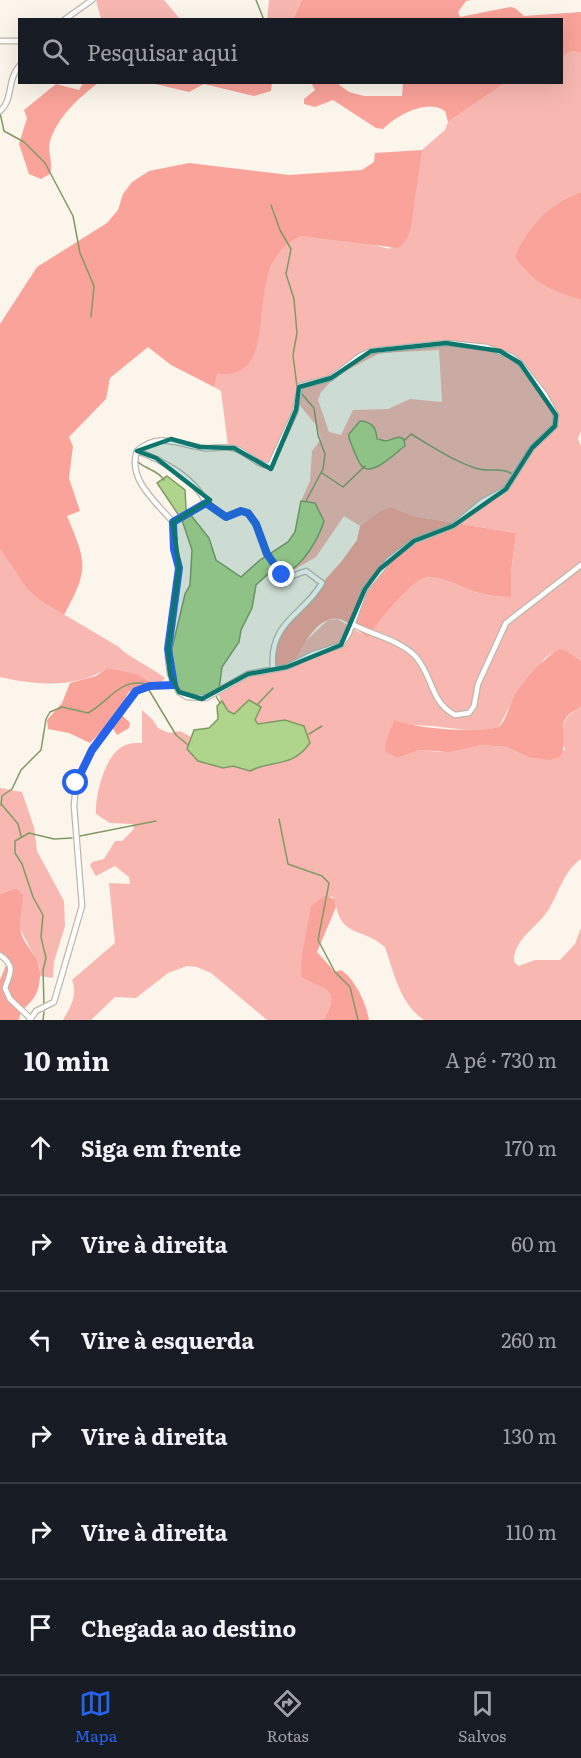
<!DOCTYPE html>
<html lang="pt">
<meta charset="utf-8">
<style>
body{margin:0;font-family:Literata,serif;background:#20242c;color:#f1f3f6}
.stop{position:absolute;width:18px;height:18px;margin:-14px;border:4px solid #2563eb;border-radius:50%;background:#fff}
.stop.end{background:#2563eb;border-color:#fff;box-shadow:0 2px 6px #0008}
.list{margin:0;padding:0;list-style:none}
h2{display:flex;justify-content:space-between;align-items:center;height:78px;margin:0;padding:0 24px;font-size:26px}
h2 small{font-size:20px;font-weight:400;color:#9ea1a6}
.list li{display:grid;grid-template-columns:39px 1fr auto;gap:18px;align-items:center;box-sizing:border-box;height:96px;padding:0 24px;border-top:2px solid #363941}
.list b{display:block;font-size:22px;white-space:nowrap}
.list em{font-size:20px;font-style:normal;color:#9ea1a6}
.icon{flex:none;width:33px;height:33px;fill:none;stroke:currentColor;stroke-width:2;stroke-linecap:round;stroke-linejoin:round}
.map{position:relative;flex:none;width:581px;height:1020px;overflow:hidden}
.search{position:absolute;background:#171b24;box-shadow:0 6px 24px #0002;left:18px;right:18px;top:18px;height:66px;display:flex;align-items:center;gap:15px;box-sizing:border-box;padding:0 21px;border-radius:0px;color:#9ea1a6;font-size:22px}
.sheet{height:654px;background:#171b24}
nav{display:flex;justify-content:space-around;align-items:center;box-sizing:border-box;height:84px;border-top:2px solid #363941;background:#171b24;font-size:16px;color:#9ea1a6}
nav a{display:grid;justify-items:center;gap:3px}
nav .on{color:#2563eb}
.map>svg:first-child{display:block}
.green{fill:#f8b8b1;fill-rule:evenodd}
.forest{fill:#faa39a}
.water{fill:#afd58c;stroke:#809a66;stroke-width:1.5}
.lines{fill:none;stroke-linecap:round;stroke-linejoin:round}
.stream{stroke:#809a66;stroke-width:1.5}
.street-casing{stroke:#bdb7ae;stroke-width:7}
.street{stroke:#fff;stroke-width:4.5}
.route{stroke:#2563eb;stroke-width:8}
.marked{fill:#0f766e;fill-opacity:0.2;stroke:#0f766e;stroke-width:4.5;stroke-linejoin:round}
</style>
<div class="map">
<svg width="581" height="1020" viewBox="0 0 581 1020">
<rect width="100%" height="100%" fill="#fcf5eb"/>
<path class="green" d="M96,0H164L180,19H101Z
M269,0H302L293,19L267,20Z
M572,51L581,53V192C548,203 532,230 515,257C531,284 554,290 581,300V431L578,439L581,446V661L567,651L551,654L545,658L514,697L499,727C475,733 455,728 432,726C417,725 408,726 394,721L385,745L398,758L420,750L440,752L482,745L506,747L528,757L565,750C560,730 561,717 581,707V859C564,871 559,892 549,909C538,927 513,939 514,962L519,966L535,960H560L575,944L581,928V1020H424C400,1004 394,973 385,947C361,926 340,939 335,899L331,896L309,981C335,988 336,998 323,1020H267L211,973L197,967L187,966L168,973L136,998L115,997L91,1020H63C71,1006 78,995 72,980L115,943L109,883L130,884L129,877L115,866L96,876L90,866L92,862L104,859L115,841H122L134,829L132,824L110,823L96,814C95,796 104,760 119,749C126,743 133,743 142,743V710L153,720L158,728L169,733L180,731L195,739L226,721L218,692L221,686L271,667L274,671L328,620L338,619L368,638C376,625 411,580 425,578C442,575 463,589 479,593C489,596 500,597 511,597V573L516,533L413,516L391,507L381,510L360,526L344,516L316,557L292,571L320,534L315,503L301,501L310,481L312,451L321,439L316,425L297,402L271,464L264,467L228,446L221,391L214,387L216,373L226,374L261,319L262,294L268,274L277,253L290,241L302,236L320,237L357,241L390,249L422,150L445,130L448,122L505,83L562,82V57ZM439,350L442,402L410,399L388,409L353,410L341,435L329,432L318,400L321,392L336,376L380,353ZM355,425L381,440L396,439L406,444L365,468L361,465L349,439Z
M0,549L26,588L38,599L119,647C125,655 154,669 165,678L157,688L129,674L107,668C77,689 34,685 0,677Z
M0,788L22,792L34,827L37,851L64,901L65,926L54,962L53,978L40,976V967L20,929L16,888L0,894Z"/>
<path class="forest" d="M302,0H471L466,1L458,12L460,17L510,7L515,8L524,16L581,12V53L572,51L562,57V20L293,19Z
M83,83H98C79,98 58,116 50,141C47,153 54,164 50,174L41,179L29,174L19,144L27,118L24,110L56,84L79,90Z
M272,83L271,91L254,96L204,84L189,92L151,83Z
M311,83H337L349,92L364,96H402L403,83H505L448,122L445,111C427,98 396,116 383,129L376,128L333,100L315,107L304,104V99L315,90Z
M422,150L411,227L407,239L398,248L302,236C232,263 292,379 217,374L214,387L171,365L148,347L110,378L106,399L69,437L73,446L69,478L80,511L67,516C87,563 89,569 64,615L38,599L26,588L0,549V324L37,267L107,223L118,210L123,194L132,182L149,171L189,163L289,175L362,170L374,162L375,153Z
M581,192V300C553,291 531,283 515,257C526,229 551,202 581,192Z
M391,507L413,516L516,533L511,573V597C500,597 489,596 479,593C463,589 442,575 425,578C411,580 376,625 368,638C360,633 349,622 340,619C314,613 300,656 287,671H274L271,667V651L282,628L341,562L357,540L360,526L381,510Z
M560,649L567,651L581,661V707C549,722 572,737 560,757L550,760L528,757L506,747L482,745L448,752L420,750L398,758L386,752L385,744L394,720C417,729 474,733 499,727C507,719 508,707 514,697C524,679 542,659 560,649Z
M107,668L136,674L156,686L141,692L133,689L128,693L119,712L130,723L129,728L117,735L111,725H108L90,743L69,733L48,729L47,720L62,703L70,683L96,676Z
M16,888L23,895C23,907 18,922 21,933C26,949 41,957 40,975C39,1006 21,1003 19,1020H0V980L6,965L0,956V894Z
M324,896L335,899L336,907L317,952L335,972L340,970C354,976 367,1005 369,1020H323C342,988 325,990 301,977L302,955L311,906Z"/>
<path class="water" d="M360,421C372,422 376,427 377,439L386,441L399,437L404,439L405,446C396,452 371,479 361,465C356,458 352,446 349,438V434Z
M167,476L185,490L186,509L209,538L216,560L241,577L260,560L288,542L295,532L301,501L315,503L324,521C319,538 302,568 284,573L276,567L256,585L252,608L241,630L239,642L222,667L219,690L204,697L182,692L177,687L173,674L172,649L185,594L190,585L192,550L182,520L157,483Z
M249,700L261,707L255,720L258,724L285,720L304,726L310,743C291,769 273,759 250,771L233,766L223,768L198,761L187,749L194,730L209,728L218,719L217,706L222,701L228,711L234,714Z"/>
<g class="lines">
<path class="stream" d="M256,0L264,20
M0,113L4,131L24,142L45,163L73,216L80,253L94,286L91,317
M271,205L280,230L291,249L286,274L294,299L297,333L293,355L297,387
M300,392L314,408L318,435L325,454L323,469L306,501
M404,441L411,434C431,446 458,464 479,469C491,472 502,467 512,474
M137,461C146,470 157,469 164,480
M322,473L343,487L365,466
M149,690L176,735L188,745
M216,696L220,703
M258,704L273,688
M309,734L322,726
M1,805L2,796L12,789L21,770L41,750L46,719L50,712L62,707L88,713C109,702 119,678 146,684
M2,805L18,824L21,836
M279,819L288,864L322,876L329,883L318,940L335,972L350,987L358,1020
M80,836L156,821
M44,1004L43,970L46,958L41,937L43,915L33,897L22,864L15,853V841L29,833L54,839L72,838
M43,1020L44,1012"/>
<g class="street-casing">
<path id="street" d="M64,20L92,0
M0,41H20
M0,111C14,99 6,81 20,65
M446,343L486,347L511,356L520,363L545,395L556,415L555,426L532,448L506,489L482,502L453,526L414,541L389,560L365,589L349,633L341,645L311,655L287,667L248,674L206,698L187,697L179,692L170,674L168,657L179,568L174,549L173,522C156,502 127,479 137,451C159,431 179,445 204,448C213,449 224,446 233,448C247,451 255,465 270,466L295,412L300,386L331,378L360,356L371,351Z
M137,451C162,460 195,478 206,503L173,522
M206,503L226,517L241,511L248,513L256,524L267,554L282,575L292,576L306,571L322,583C304,615 269,621 273,668
M352,624C372,635 401,640 416,657C433,676 430,702 455,715L469,713L474,706L478,684L506,623L581,565
M0,955C16,966 10,973 5,988L10,999L30,1018
M30,1020L36,1011L54,1002L82,906L74,806L76,783L92,750L137,691L150,686L174,685"/>
</g>
<use href="#street" class="street"/>
</g>
<g class="lines">
<path class="route" d="M76,783L92,750L136,691L150,686L174,685L168,649L179,568L174,549L173,522L206,503L226,517L241,511L248,513L256,524L267,554L282,575"/>
</g>
<path class="marked" d="M446,343L500,351L520,363L556,415L555,426L532,448L506,489L453,526L414,541L380,569L365,589L341,645L287,667L248,674L202,699L179,692L170,674L168,649L179,568L173,522L210,500L156,458L137,451L171,439L200,447L234,448L271,469L296,410L299,387L331,378L371,351Z"/>
</svg>
<div class="stop" style="left:76px;top:783px"></div>
<div class="stop end" style="left:282px;top:575px"></div>
<div class="search"><svg class="icon" aria-label="search" viewBox="0 0 24 24"><circle cx="10" cy="10" r="6"/><path d="M15 15l6 6"/></svg>Pesquisar aqui</div>
</div>
<section class="sheet">
<h2>10 min<small>A pé · 730 m</small></h2>
<ul class="list">
<li><svg class="icon" aria-label="ahead" viewBox="0 0 24 24"><path d="M12 20V5M6 11l6-6 6 6"/></svg><div><b>Siga em frente</b></div><em>170 m</em></li>
<li><svg class="icon" aria-label="right" viewBox="0 0 24 24"><path d="M7 20v-9h11M14 6l5 5-5 5"/></svg><div><b>Vire à direita</b></div><em>60 m</em></li>
<li><svg class="icon" aria-label="left" viewBox="0 0 24 24"><path d="M17 20v-9H6M10 6l-5 5 5 5"/></svg><div><b>Vire à esquerda</b></div><em>260 m</em></li>
<li><svg class="icon" aria-label="right" viewBox="0 0 24 24"><path d="M7 20v-9h11M14 6l5 5-5 5"/></svg><div><b>Vire à direita</b></div><em>130 m</em></li>
<li><svg class="icon" aria-label="right" viewBox="0 0 24 24"><path d="M7 20v-9h11M14 6l5 5-5 5"/></svg><div><b>Vire à direita</b></div><em>110 m</em></li>
<li><svg class="icon" aria-label="arrive" viewBox="0 0 24 24"><path d="M6 21V4h12l-3 4 3 4H6"/></svg><div><b>Chegada ao destino</b></div></li>
</ul>
</section>
<nav>
<a class="on"><svg class="icon" aria-label="map" viewBox="0 0 24 24"><path d="M3 6l6-2 6 2 6-2v14l-6 2-6-2-6 2zM9 4v14M15 6v14"/></svg>Mapa</a>
<a><svg class="icon" aria-label="directions" viewBox="0 0 24 24"><path d="M12 3l9 9-9 9-9-9zM9 14v-3h6M13 9l2 2-2 2"/></svg>Rotas</a>
<a><svg class="icon" aria-label="saved" viewBox="0 0 24 24"><path d="M7 4h10v16l-5-4-5 4z"/></svg>Salvos</a>
</nav>
